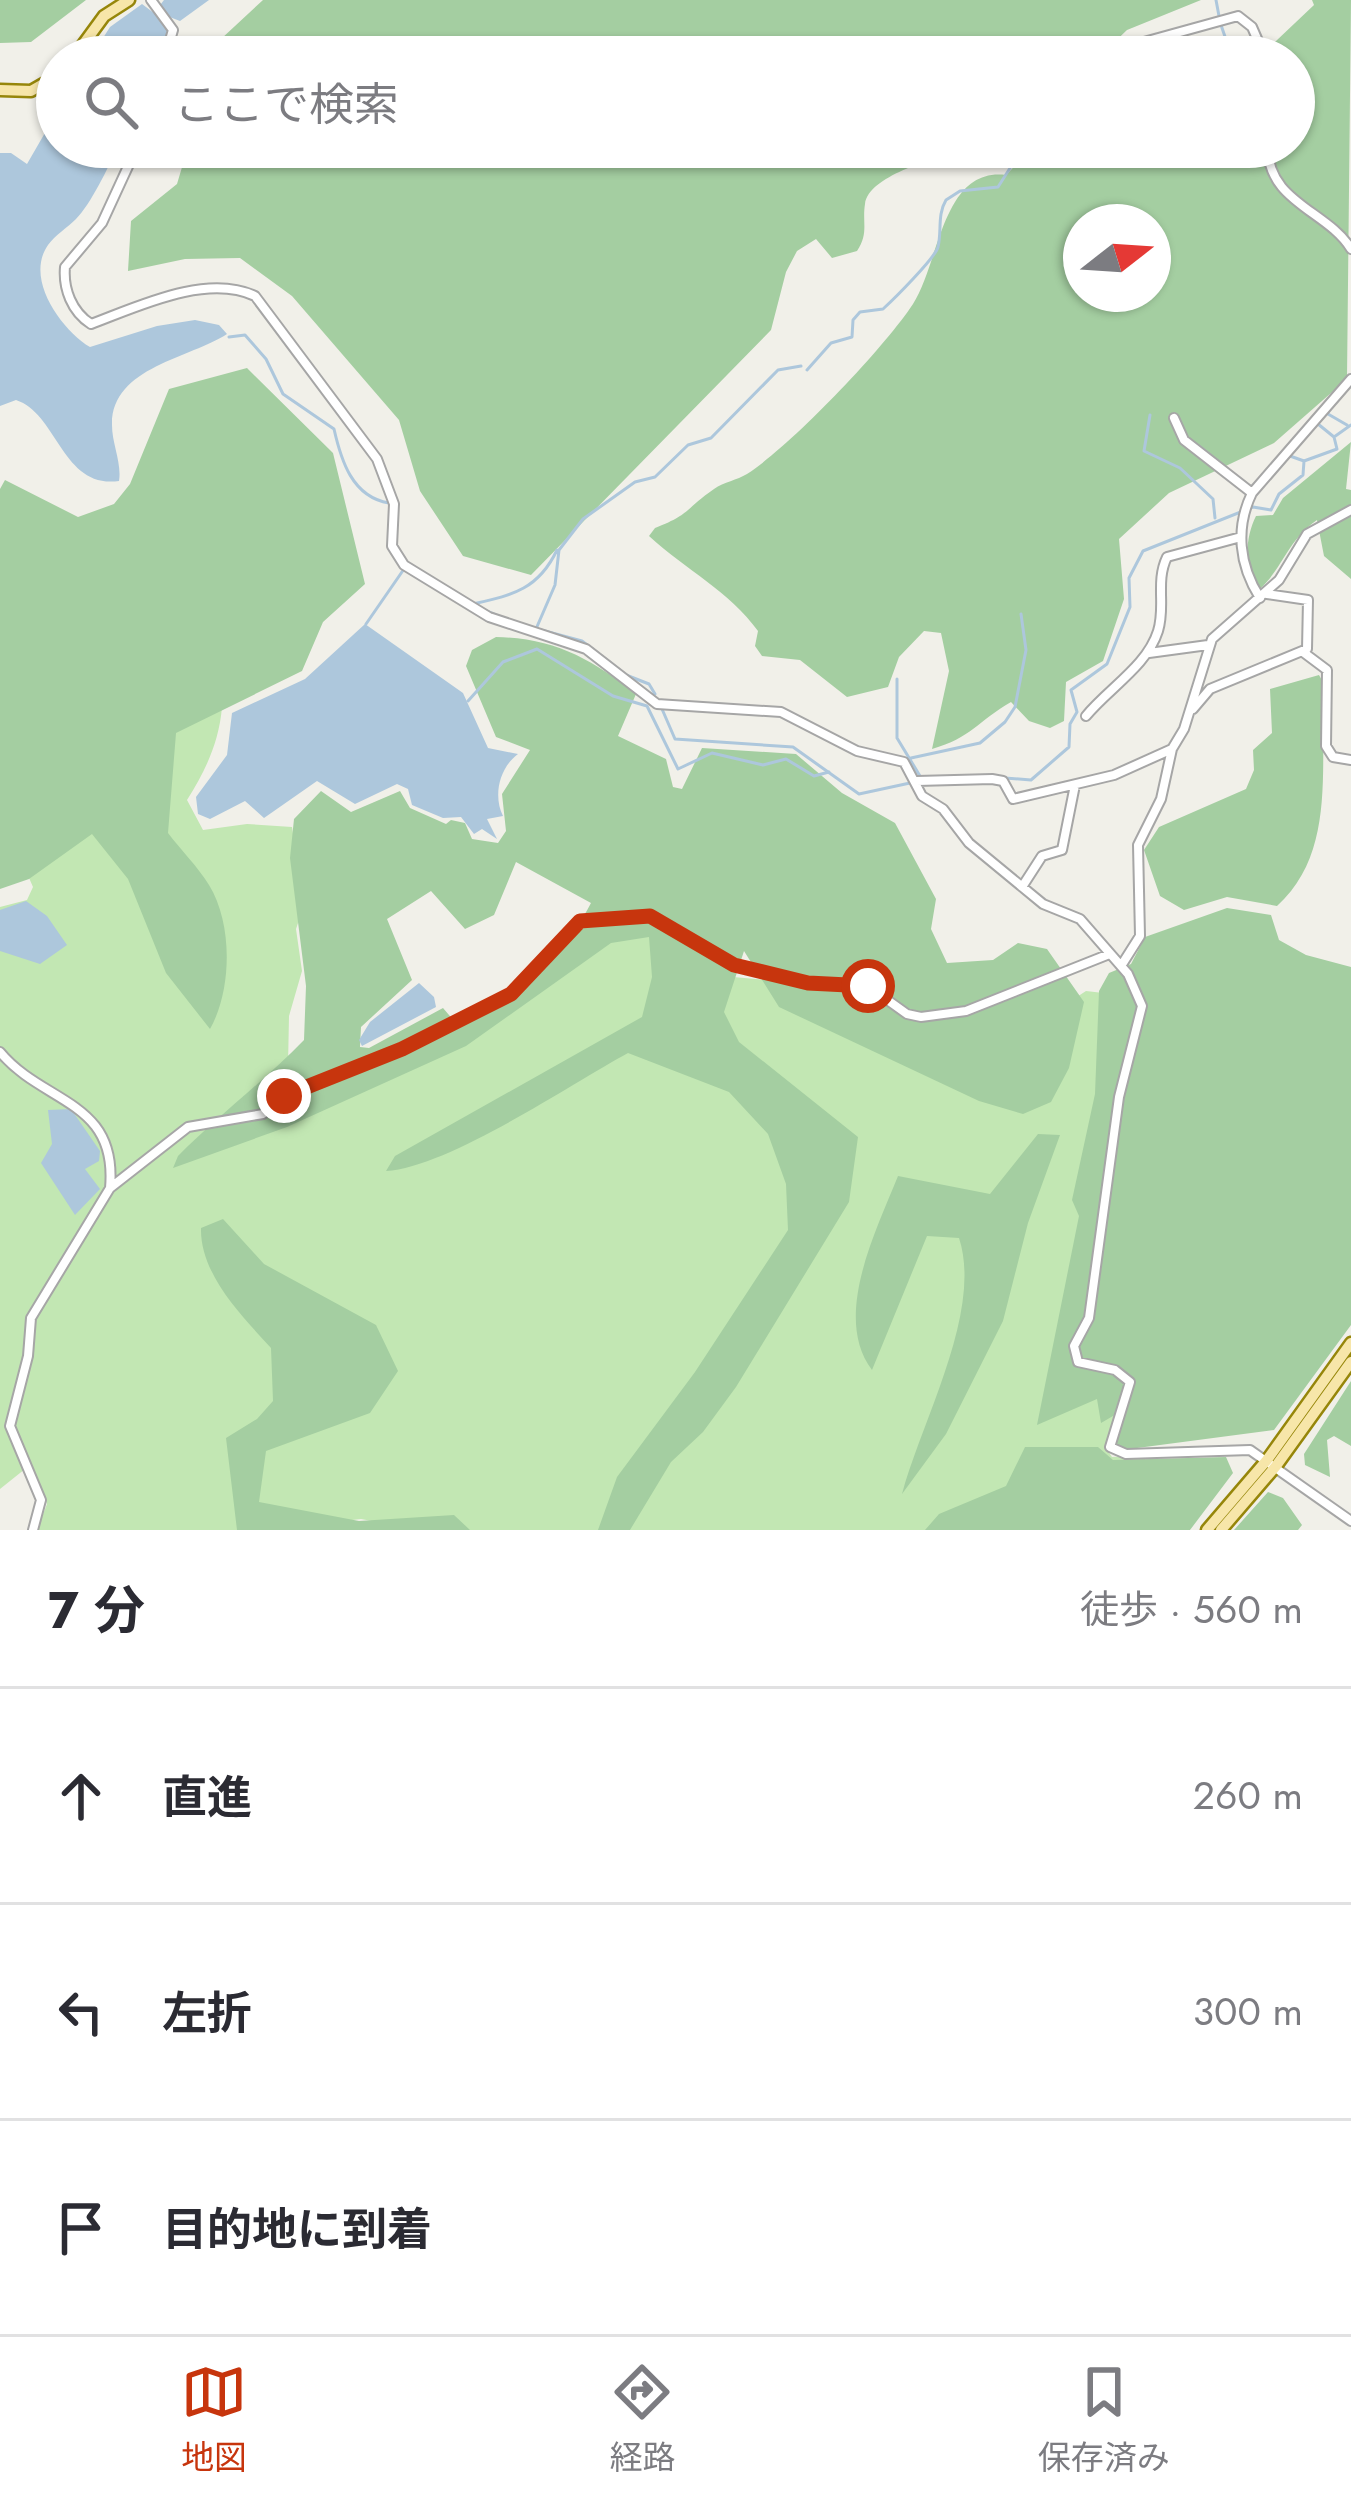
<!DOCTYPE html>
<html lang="ja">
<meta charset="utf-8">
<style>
body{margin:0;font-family:Jost,"Noto Sans JP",sans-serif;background:#f7f7f7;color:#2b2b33}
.compass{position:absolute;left:1063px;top:204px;width:108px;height:108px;border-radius:50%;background:#fff;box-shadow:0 3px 9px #0004;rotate:73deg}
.stop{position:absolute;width:36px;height:36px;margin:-27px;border:9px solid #c7350d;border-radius:50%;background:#fff}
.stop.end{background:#c7350d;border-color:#fff;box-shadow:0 3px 12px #0008}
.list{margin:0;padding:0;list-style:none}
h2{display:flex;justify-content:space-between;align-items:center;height:156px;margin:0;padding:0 48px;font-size:51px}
h2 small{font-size:39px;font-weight:400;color:#7c7c81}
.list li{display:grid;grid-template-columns:78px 1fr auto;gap:36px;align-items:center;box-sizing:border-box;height:216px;padding:0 48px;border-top:3px solid #e1e1e2}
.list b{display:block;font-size:45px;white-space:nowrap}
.list em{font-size:39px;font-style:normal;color:#7c7c81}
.icon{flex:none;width:66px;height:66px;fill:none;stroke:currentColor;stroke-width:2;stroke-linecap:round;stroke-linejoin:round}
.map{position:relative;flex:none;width:1351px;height:1530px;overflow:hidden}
.search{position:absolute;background:#fff;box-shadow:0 3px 9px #0004;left:36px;right:36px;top:36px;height:132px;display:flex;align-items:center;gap:30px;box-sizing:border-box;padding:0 42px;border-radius:66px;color:#7c7c81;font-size:45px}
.sheet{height:804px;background:#fff}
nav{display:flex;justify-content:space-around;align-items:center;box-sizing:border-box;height:168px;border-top:3px solid #e1e1e2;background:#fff;font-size:33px;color:#7c7c81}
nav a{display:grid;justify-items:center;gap:6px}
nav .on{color:#c7350d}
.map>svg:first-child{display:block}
.grass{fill:#c2e7b3}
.forest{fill:#a4cea1;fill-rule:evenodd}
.water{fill:#adc7dc}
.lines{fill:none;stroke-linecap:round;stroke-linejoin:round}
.stream{stroke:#adc7dc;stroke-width:3}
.street-casing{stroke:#a6a6a6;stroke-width:12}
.primary-casing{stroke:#96860a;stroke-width:15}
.street{stroke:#fff;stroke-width:8}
.primary{stroke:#f7e6a9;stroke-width:10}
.route{stroke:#c7350d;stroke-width:15}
</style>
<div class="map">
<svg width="1351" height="1530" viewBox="0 0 1351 1530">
<rect width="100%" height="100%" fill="#f1f0e9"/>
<path class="grass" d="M222,707C219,742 206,770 187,800L203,830L247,824L292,827L304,905L296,929L302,971L289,1016L288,1066L394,1062L629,923L722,976L1063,1006L1086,991L1112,994L1127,1387L1105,1447L1112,1457L1146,1455L1139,1489L1093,1530H421L361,1519L263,1530H37L47,1504L30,1465L0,1489V907L27,900L33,887L0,811Z"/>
<path class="forest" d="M0,0H86L31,42L0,43Z
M263,0H1201L1127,30L1099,57H216L221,39Z
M1312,0H1351L1347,379L1274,443L1169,493L1119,539L1124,599L1103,661L1066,682L1064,721L1050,728L1029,721L1011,702C978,721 971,738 932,749L949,671L941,633L924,631L899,657L888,687L847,697L800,660L762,656L755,646L758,631C729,591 686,570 649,536L655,528C691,514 685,509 714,489C724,482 737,480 747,474C792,445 884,348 913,304C940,262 942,167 1006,175L1033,147H1294V57H1247L1276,41L1314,5ZM1081,222H1153V294H1081Z
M188,147H955C932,162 869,175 865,204C862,223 869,233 857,251L832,258L816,239L797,251L786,272L771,330L531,575L463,556L420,491L399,420L292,296L240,258L185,259L128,271L131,221L177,184Z
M247,368L333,453L365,584L323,622L302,671L176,733L168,833C181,850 198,867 209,885C233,924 232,990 210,1029L166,973L128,879L92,834L29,879L0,889V489L5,480L78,517L114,504L130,484L169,389Z
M1351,442L1346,489L1351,490V579L1324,556L1317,520C1288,540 1284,566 1260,589C1243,569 1245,538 1256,516L1273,515L1283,498Z
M496,637C554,638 592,659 636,694L618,736L666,759L673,787L682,789L702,748L796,754L842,793L895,823L936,899L931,929L947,963L993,960L1018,943L1047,949L1084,1002L1069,1068L1051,1102L1023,1114L979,1101L779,1007L744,951L724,1012L739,1042L858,1137L849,1202L736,1387L703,1432L671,1462L630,1530H598L617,1477L695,1372L788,1230L786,1184L768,1134L729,1092L628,1053C569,1085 449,1167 386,1171L395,1156L642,1017L652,977L649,937L611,943L466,1046L287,1127L173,1168L178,1156C219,1115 264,1081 304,1040L306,986L290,858L294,819L321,791L351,812L400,791L410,808L446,824L451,820L465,823L472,839L498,843L506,831L502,794L530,750L496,737L466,666L472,650ZM516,862L591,903C562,959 510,996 455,1022L443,1008L369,1048L360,1047L361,1027L412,980L387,919L431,891L465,929L494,915Z
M1319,675L1325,686C1318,760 1339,850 1277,906L1227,897L1184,910L1160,896L1144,850L1159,827L1246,789L1254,770L1253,750L1272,733L1270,689Z
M1227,908L1271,915L1279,940L1306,955L1351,967V1325L1274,1430L1122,1450L1115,1445L1125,1409L1101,1423L1097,1399L1037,1425L1079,1216L1072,1200L1095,1094L1099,991L1109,973L1131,964L1145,937Z
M1038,1134L1060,1135L1028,1223L1003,1321L946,1434L902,1494C922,1420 983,1311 959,1238L927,1236L872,1370C832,1317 876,1231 898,1176L990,1194Z
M223,1219L264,1264L376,1325L398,1371L370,1413L266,1451L259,1502L359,1521L454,1515L470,1530H237L226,1438L257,1419L273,1401L271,1348C241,1315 200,1274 201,1228Z
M1351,1381V1446L1334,1436L1327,1440L1330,1477L1305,1465L1304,1454Z
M1025,1447H1098L1113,1460L1226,1457L1233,1473L1190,1530H925L939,1514L1006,1486Z
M1268,1492L1283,1498L1302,1525L1298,1530H1234Z"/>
<path class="water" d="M164,0H209L180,21L167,16L163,21L170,36L167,47L152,57H91L110,27L142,4L154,13Z
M57,112V147H117C109,167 90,205 76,219C67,228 55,235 48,245C24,279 62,330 90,347L157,326L195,320L219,325L227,334C191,358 111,367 112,425C112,444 122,463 119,481C62,489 58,414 16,400L0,406V153H11L27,164Z
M365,624L463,693L488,748L518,754C499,768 493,796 503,816L487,819L497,839L482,829L474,834L461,817L443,818L412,805L408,789L397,784L355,804L317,781L264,818L245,801L210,819L198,814L196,797L227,755L232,713L305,679Z
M26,901L47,916L67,945L40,964L0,951V910Z
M419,983L434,997L436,1007L362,1046L359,1040L370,1022Z
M71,1109L100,1151L99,1161L85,1169L100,1189L75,1215L41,1163L52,1144L48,1110Z"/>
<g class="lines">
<path class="stream" d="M1216,0L1219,16
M1221,25L1232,57
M229,337L245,335L266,359L283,394L334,429C341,460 352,497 389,503
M807,370L831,343L852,337L853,320L860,312L883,309C895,298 935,258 938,247C942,231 937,215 946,200L960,191L998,187L1019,154L1041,147
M1328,414L1347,425
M1150,415L1144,451L1180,468L1213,499L1215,518
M1318,424L1334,437
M1200,447L1230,471
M1290,456L1304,461
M473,604C512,595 538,590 557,550
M484,610L503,618
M366,624L404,569
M536,629L555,585L559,550L583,519L635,482L655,477L688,445L711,438L778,370L801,366
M541,630L582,641L626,675L649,684L655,694
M897,679V738L920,776
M468,701L503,662L537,649L613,696L647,706L678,769L712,753L763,765L786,759L814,776L829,772
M662,709L675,739L793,747L859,794L910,783
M911,758L980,743L1005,722L1015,707L1026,650L1021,614
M1005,778L1031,780L1069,747L1070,724L1077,712L1071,690L1107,664L1130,607L1129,578L1143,551L1253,507L1271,510L1279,494L1303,475L1304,461L1337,449L1334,437L1351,425"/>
<g class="street-casing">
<path id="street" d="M151,0L173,30L165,57
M1113,57L1122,48L1238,16L1252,27L1265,57
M137,147L102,223L65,267C63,289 72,312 91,324C137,307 206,273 255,296L377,459L394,504L392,546L404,565L489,617L586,649L657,704L781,712L857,751L904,762L922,796L943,809L969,843L1043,904L1080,919L1128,974L1142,1006L1119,1097L1089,1318L1074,1346L1078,1362L1115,1370L1130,1382L1110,1447L1126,1454L1250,1450L1351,1521
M1268,147C1267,202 1328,211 1351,249
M951,155L970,147
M1174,418L1184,440L1252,493C1235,528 1239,565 1260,598
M1252,493L1351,379
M1303,652L1327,670L1326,746L1333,757L1351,760
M1149,653L1208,645
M1193,709L1210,689L1307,649L1308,600L1267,594
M1086,716C1109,688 1147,666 1158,631C1166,606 1155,582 1167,557L1241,537
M917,781L992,779L1003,781L1013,799L1114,775L1172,749
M1022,887L1042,856L1062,850L1075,785
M1121,966L1140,936L1138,845L1161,799L1172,749L1184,729L1212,639L1279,580L1307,534L1351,510
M0,1052C43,1104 118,1100 110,1188L31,1318L28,1356L10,1426L41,1500L33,1530
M110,1188L188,1127L263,1114L284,1096L402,1049L511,994L580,921L650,916L734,965L808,983L868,986L907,1014L921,1017L966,1011L1107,955"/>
</g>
<g class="primary-casing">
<path id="primary" d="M74,57L104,16L129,0
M0,90L31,91L57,76
M1207,1530L1267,1460L1351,1343
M1221,1530L1276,1466L1351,1362"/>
</g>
<use href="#street" class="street"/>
<use href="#primary" class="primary"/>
</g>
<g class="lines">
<path class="route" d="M284,1096L402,1049L511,994L580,921L650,916L734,965L808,983L868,986"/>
</g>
</svg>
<svg class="compass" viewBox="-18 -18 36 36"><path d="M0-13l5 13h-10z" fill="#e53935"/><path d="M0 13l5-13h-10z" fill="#7c7c81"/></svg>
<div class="stop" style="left:868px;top:986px"></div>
<div class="stop end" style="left:284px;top:1096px"></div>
<div class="search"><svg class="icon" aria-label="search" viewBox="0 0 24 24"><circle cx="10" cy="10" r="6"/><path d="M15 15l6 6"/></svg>ここで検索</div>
</div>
<section class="sheet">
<h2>7 分<small>徒歩 · 560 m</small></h2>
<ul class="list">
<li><svg class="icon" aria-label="ahead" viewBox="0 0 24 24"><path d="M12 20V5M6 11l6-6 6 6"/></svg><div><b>直進</b></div><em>260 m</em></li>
<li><svg class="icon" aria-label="left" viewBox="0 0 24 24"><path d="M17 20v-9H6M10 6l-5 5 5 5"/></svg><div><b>左折</b></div><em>300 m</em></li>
<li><svg class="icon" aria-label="arrive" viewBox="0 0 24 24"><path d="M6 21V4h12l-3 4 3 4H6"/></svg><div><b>目的地に到着</b></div></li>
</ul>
</section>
<nav>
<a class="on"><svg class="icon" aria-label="map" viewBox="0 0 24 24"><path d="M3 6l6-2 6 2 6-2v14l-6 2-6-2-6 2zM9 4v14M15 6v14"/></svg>地図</a>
<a><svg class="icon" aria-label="directions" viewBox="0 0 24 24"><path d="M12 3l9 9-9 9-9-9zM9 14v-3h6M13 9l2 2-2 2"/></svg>経路</a>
<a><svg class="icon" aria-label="saved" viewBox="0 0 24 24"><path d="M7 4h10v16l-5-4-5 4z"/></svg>保存済み</a>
</nav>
